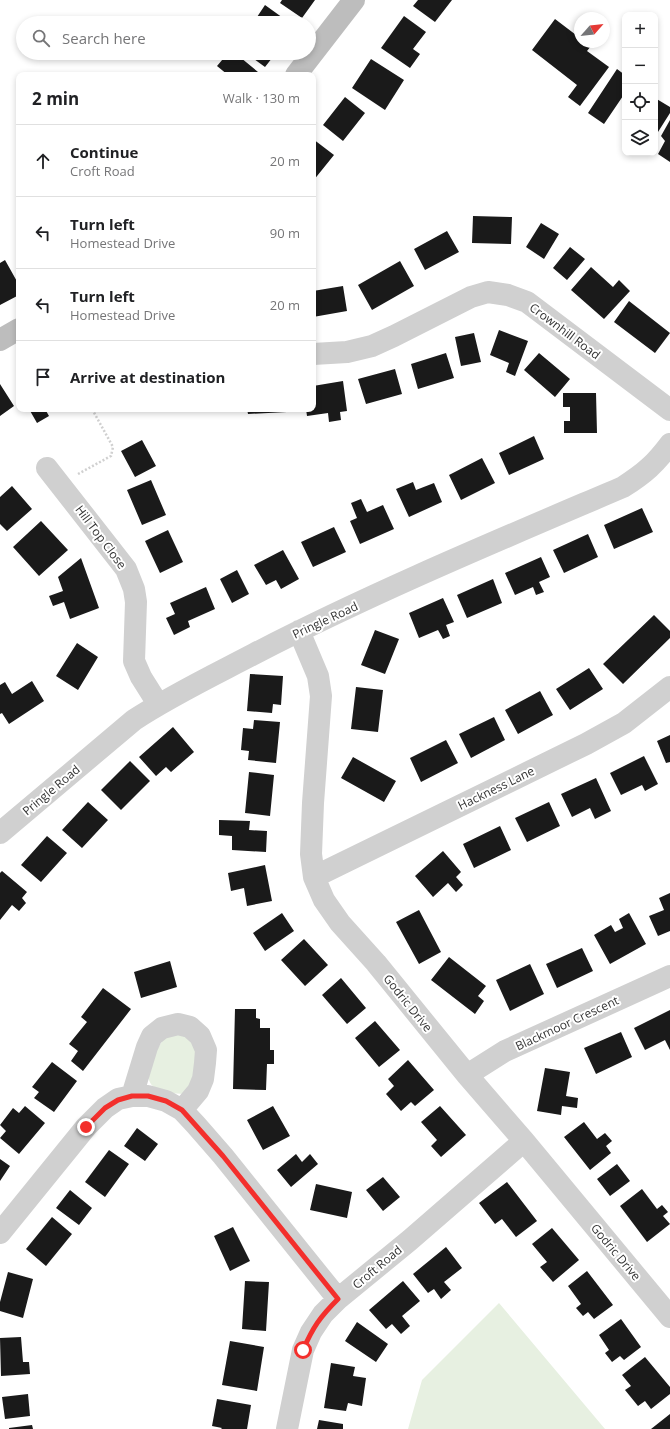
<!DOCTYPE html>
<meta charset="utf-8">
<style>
body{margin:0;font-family:"Open Sans",sans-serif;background:#f6f6f6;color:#202124}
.controls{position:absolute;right:12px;top:12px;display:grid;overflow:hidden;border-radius:8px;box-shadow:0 2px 6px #0003}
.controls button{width:36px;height:36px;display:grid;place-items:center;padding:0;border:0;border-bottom:1px solid #e0e0e0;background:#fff;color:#202124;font:20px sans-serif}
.compass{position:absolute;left:574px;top:12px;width:36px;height:36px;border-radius:50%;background:#fff;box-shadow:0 2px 6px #0003;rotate:63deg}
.stop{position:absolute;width:12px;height:12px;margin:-9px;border:3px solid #f32f2c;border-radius:50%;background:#fff}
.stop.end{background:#f32f2c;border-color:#fff;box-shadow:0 1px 4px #0008}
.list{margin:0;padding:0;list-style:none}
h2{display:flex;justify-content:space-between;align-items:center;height:52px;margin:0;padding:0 16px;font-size:17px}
h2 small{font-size:13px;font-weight:400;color:#757577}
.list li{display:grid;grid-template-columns:26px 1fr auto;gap:12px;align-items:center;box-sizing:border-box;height:72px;padding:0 16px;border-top:1px solid #e0e0e0}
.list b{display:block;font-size:15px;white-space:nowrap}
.list p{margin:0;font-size:13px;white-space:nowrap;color:#757577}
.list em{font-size:13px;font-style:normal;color:#757577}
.icon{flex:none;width:22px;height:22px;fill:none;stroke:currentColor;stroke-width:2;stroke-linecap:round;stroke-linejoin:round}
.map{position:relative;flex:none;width:670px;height:1429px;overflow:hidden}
.search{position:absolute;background:#fff;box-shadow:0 2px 6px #0003;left:16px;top:16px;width:300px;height:44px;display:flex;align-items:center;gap:10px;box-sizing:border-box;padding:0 14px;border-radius:22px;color:#757577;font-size:15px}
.panel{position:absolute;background:#fff;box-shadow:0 2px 6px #0003;left:16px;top:72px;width:300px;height:340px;border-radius:8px}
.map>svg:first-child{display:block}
.green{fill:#e7f0e1}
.building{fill:#1a1a1a}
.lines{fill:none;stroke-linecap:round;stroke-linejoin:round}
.path{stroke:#d0d0d0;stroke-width:2.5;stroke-dasharray:2 2;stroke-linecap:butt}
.street{stroke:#d0d0d0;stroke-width:22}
.secondary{stroke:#bdbdbd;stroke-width:22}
.route{stroke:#f32f2c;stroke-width:5}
.labels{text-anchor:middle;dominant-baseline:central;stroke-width:4;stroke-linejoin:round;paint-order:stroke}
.street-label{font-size:12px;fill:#333;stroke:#fff}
</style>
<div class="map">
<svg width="670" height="1429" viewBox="0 0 670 1429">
<rect width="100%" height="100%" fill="#fff"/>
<path class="green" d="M167,1034H185L196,1048L194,1084L184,1094C175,1093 161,1094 154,1087C149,1084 147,1075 148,1070C150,1062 162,1040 167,1034Z
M499,1303L605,1429H408L422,1380Z"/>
<path class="building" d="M282,0H315L302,18L280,3Z
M418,0H452L435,22L413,6Z
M265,5L290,23H253Z
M404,16L426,32L413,49L420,54L410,68L381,48Z
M555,19L580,38V42H586L591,46L587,51L609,67L580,106L568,97L577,85L532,50Z
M228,53H235L258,72L256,75H228L217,66Z
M246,53H276L265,67Z
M371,59L404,80L385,110L352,88Z
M617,69L625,75V93L604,124L588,113Z
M345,97L365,113L343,141L323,125Z
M655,98L670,107V113L658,132L655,130Z
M670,120V162L658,154L665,141L661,136Z
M313,139L334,155L313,181Z
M473,216L512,217L511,244L472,243Z
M541,223L559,234L544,259L526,247Z
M447,231L459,252L425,270L414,249Z
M570,247L585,259L567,280L553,268Z
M5,260L19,285V295L0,305V263Z
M400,261L414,286L372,310L358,285Z
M591,267L613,287L619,280L630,291L604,319L571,290Z
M343,286L347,311L313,317V291Z
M629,301L670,333L655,353L614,322Z
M499,330L528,341L515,376L506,372L509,363L490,355Z
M474,333L481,362L461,366L455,337Z
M446,353L454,378L418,389L411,364Z
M539,353L570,379L555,397L524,370Z
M395,369L402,394L366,404L358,379Z
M343,381L347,411L340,412L341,420L329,422L328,413L307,416L306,409H313V386Z
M0,384L14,406L0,416Z
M563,393H596L597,433H564V421H570V407H563Z
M29,409H45L49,416L37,423Z
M247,409H287V412L248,414Z
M534,436L544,459L509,475L499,453Z
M142,440L156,466L135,477L121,451Z
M482,458L495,483L461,500L449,475Z
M151,480L166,515L142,525L127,490Z
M413,482L416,490L434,483L442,502L409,517L396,489Z
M12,486L32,509L7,531L0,524V497Z
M361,499L367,512L383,505L394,529L360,544L350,521L357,518L351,503Z
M642,508L653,532L614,549L604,525Z
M41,521L68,550L39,576L13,547Z
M334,527L346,552L313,567L301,542Z
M168,530L183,562L160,573L145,541Z
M588,534L598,557L564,573L553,550Z
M283,550L299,579L281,589L276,580L266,585L254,565Z
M541,557L550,577L539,582L544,592L536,595L533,587L515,595L505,573Z
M81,558L99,608L70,619L64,602L53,606L49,596L63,591L58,577Z
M237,570L249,594L232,603L220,579Z
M493,579L502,603L467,618L457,595Z
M206,587L215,609L188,621L190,627L174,635L166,618L175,614L170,603Z
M443,598L454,622L446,625L450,636L443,639L438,630L419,638L409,613Z
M654,615L670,631V638L623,684L603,664Z
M375,630L399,639L385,674L361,665Z
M77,643L98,657L78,690L56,676Z
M589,668L603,689L570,710L556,689Z
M250,674L283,676L281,705L273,704L272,713L247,711Z
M32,681L44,701L9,724L2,713L0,714V685L5,682L12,694Z
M356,687L383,690L378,732L351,729Z
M540,691L553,715L518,734L505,710Z
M494,717L505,740L471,758L459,734Z
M254,720L280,722L276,763L248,760L249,751L241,750L243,728L253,729Z
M173,727L194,752L171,772L166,767L156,776L139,757Z
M670,735V762L666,763L657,741Z
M446,740L458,763L421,782L410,758Z
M644,756L658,784L645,791L642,785L621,795L610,773Z
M353,757L396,781L384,802L341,778Z
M130,761L150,781L121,810L101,790Z
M249,772L274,775L270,816L245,813Z
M596,778L611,811L595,819L590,808L572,817L561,794Z
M88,802L108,820L82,848L62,830Z
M549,802L560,826L527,842L515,818Z
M219,820L250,821L249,830L267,831L266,852L232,850V836L219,835Z
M500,826L511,850L474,868L463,844Z
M47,836L67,853L41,882L21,865Z
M443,851L461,872L456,877L463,885L456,892L448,883L433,897L415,876Z
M265,865L272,901L247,906L244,888L231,891L228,873Z
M2,871L27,892L22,898L26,903L19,911L12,905L0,920V873Z
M670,893V931L658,936L649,916L664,910L659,898Z
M419,910L441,952L419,964L396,922Z
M282,913L294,931L265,951L253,933Z
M629,913L646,944L610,964L594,935L611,925L615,932L623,928L619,919Z
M304,939L328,965L305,986L281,960Z
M582,948L593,971L557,988L546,964Z
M449,957L486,986L478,996L484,1001L475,1014L431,980Z
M170,961L177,987L141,998L134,972Z
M530,964L544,994L510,1011L496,980Z
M341,978L366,1008L347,1024L322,995Z
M103,988L131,1009L83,1071L71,1061L78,1051L69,1044L87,1022L81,1017Z
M235,1009H256V1018L260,1019V1028H270V1050H274V1064H267L266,1090L233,1089Z
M670,1010V1050L665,1040L645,1050L634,1028Z
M375,1021L400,1050L379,1067L355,1038Z
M621,1032L632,1057L596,1074L584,1048Z
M408,1060L434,1090L415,1106L411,1102L401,1111L386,1094L394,1086L388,1079Z
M52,1062L77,1081L54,1112L34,1098L39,1092L32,1087Z
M545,1068L570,1072L566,1096L578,1098L577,1108L562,1106L561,1115L537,1111Z
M25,1106L45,1123L19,1154L0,1138L6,1131L0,1125L13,1108L19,1113Z
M273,1106L290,1136L263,1150L247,1120Z
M440,1106L466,1135L441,1157L431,1146L437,1140L421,1122Z
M584,1122L597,1139L605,1133L612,1141L606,1146L611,1153L590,1170L564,1137Z
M137,1128L158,1144L145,1161L124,1146Z
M109,1150L129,1164L105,1197L85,1182Z
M296,1154L302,1162L310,1154L318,1164L291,1187L277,1170Z
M0,1159L10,1166L0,1181Z
M617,1164L630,1181L610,1196L597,1179Z
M383,1177L400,1197L383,1211L366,1190Z
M507,1182L537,1221L516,1237L502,1219L495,1224L479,1203Z
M316,1184L352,1192L347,1218L310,1210Z
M642,1189L657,1209L662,1205L668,1212L663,1216L670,1224L647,1242L620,1206Z
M70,1190L92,1208L79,1225L56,1208Z
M52,1217L72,1234L46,1266L26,1249Z
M233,1227L250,1261L230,1271L214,1236Z
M552,1228L579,1260L553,1282L540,1267L547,1262L532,1244Z
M446,1247L462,1268L444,1282L451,1290L441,1299L434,1289L428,1293L413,1274Z
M587,1271L613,1305L594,1319L588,1312L583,1316L576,1308L581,1304L568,1286Z
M8,1272L33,1279L23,1318L0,1311V1302Z
M245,1281L269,1282L266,1331L242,1329Z
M403,1281L420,1301L402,1316L410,1326L401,1334L392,1324L386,1329L369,1310Z
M621,1319L641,1347L624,1360L620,1356L612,1362L605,1353L609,1350L599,1335Z
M357,1322L388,1344L376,1362L345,1341Z
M21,1337L23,1362H29L30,1374L1,1376L0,1338Z
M230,1341L264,1347L257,1391L222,1385Z
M645,1357L670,1387V1394L651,1409L645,1401L638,1406L625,1390L631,1386L622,1375Z
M331,1363L355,1367L353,1376L366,1378L362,1406L348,1403L346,1411L324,1408Z
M28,1394L30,1416L5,1419L2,1397Z
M217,1399L251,1405L247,1429H221L222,1428L212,1426Z
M670,1414V1429H651Z
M319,1420L343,1424V1429H317Z
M32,1425L33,1429H9V1428Z"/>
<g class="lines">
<path class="path" d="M78,474L111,456L113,447L92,409"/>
<path class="street" d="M313,354L347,352L372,346L394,336L471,297L488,292L508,295L527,302L670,410
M47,468L126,569L134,589L136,602L134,661L141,677L158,704
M299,631L318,676L321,696L313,803L311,854L314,877L324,900L340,923L376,963L467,1075L524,1141L670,1317
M0,833L134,720C172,695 214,675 254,654C374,592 499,540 623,487C645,473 655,464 670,444
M314,877L586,744L624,723L670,687
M467,1075L505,1051L670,976
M132,1096L147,1047L152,1036L162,1028L178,1024L190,1027L200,1036L206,1050L205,1063L203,1079L198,1091L182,1110
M0,1233L86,1127L105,1108L118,1099L132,1096H148L166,1101L182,1110L196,1125L223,1156L338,1299
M287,1429L303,1350L311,1332L323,1314L338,1299L410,1240L524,1141"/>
<path class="secondary" d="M296,75L354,0
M0,340L19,329"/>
</g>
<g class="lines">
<path class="route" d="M86,1127L105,1108L118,1100L132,1096H148L166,1101L182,1110L223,1156L338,1299C320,1317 313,1327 303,1350"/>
</g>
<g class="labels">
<g class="street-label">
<text transform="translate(565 331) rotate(37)">Crownhill Road</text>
<text transform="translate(101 537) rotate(53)">Hill Top Close</text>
<text transform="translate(325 620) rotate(-25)">Pringle Road</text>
<text transform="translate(496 788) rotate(-26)">Hackness Lane</text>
<text transform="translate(51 790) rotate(-40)">Pringle Road</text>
<text transform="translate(408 1003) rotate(51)">Godric Drive</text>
<text transform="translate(567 1023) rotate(-25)">Blackmoor Crescent</text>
<text transform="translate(616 1252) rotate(50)">Godric Drive</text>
<text transform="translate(377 1267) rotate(-40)">Croft Road</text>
</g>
</g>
</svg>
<div class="controls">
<button>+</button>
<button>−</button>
<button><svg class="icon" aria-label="locate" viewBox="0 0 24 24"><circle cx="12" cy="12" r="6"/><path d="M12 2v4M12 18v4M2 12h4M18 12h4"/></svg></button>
<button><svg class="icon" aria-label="layers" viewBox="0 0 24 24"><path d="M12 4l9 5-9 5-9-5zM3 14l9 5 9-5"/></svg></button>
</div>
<svg class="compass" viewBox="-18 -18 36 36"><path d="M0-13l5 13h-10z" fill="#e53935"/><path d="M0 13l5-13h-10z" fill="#757577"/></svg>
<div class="stop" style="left:303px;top:1350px"></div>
<div class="stop end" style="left:86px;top:1127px"></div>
<div class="search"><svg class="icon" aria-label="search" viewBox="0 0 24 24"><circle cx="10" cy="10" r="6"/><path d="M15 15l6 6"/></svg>Search here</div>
<section class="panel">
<h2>2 min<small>Walk · 130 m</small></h2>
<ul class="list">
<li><svg class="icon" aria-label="ahead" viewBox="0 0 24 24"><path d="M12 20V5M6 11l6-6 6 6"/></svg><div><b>Continue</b><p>Croft Road</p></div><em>20 m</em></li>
<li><svg class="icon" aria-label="left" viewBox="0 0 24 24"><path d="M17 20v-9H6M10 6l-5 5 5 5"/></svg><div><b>Turn left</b><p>Homestead Drive</p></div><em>90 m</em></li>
<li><svg class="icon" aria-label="left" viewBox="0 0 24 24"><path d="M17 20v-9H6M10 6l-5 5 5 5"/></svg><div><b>Turn left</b><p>Homestead Drive</p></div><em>20 m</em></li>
<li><svg class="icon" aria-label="arrive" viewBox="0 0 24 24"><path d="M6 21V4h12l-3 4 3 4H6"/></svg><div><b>Arrive at destination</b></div></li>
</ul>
</section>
</div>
